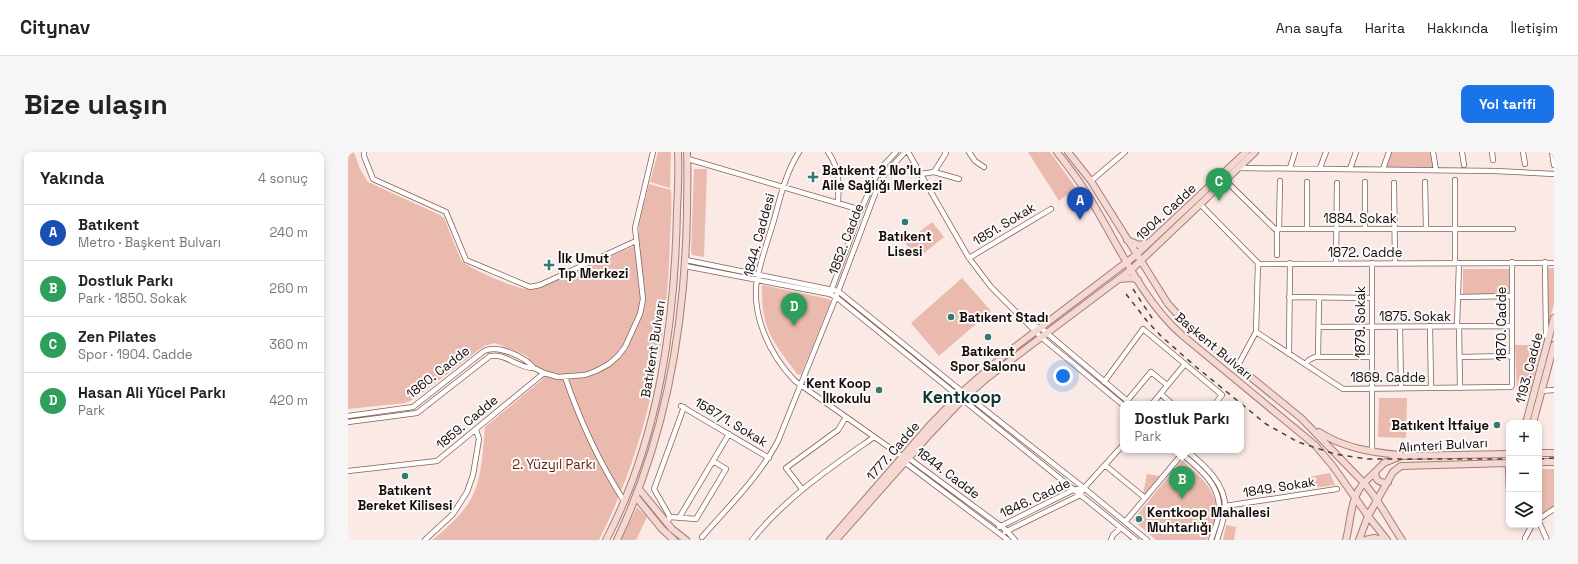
<!DOCTYPE html>
<html lang="tr">
<meta charset="utf-8">
<style>
body{margin:0;font-family:"Space Grotesk",sans-serif;background:#f6f6f6;color:#222}
.controls{position:absolute;right:12px;bottom:12px;display:grid;overflow:hidden;border-radius:8px;box-shadow:0 2px 6px #0003}
.controls button{width:36px;height:36px;display:grid;place-items:center;padding:0;border:0;border-bottom:1px solid #e0e0e0;background:#fff;color:#222;font:20px sans-serif}
.you{position:absolute;left:715px;top:224px;width:14px;height:14px;margin:-10px;border:3px solid #fff;border-radius:50%;background:#1a73e8;box-shadow:0 0 0 6px #1a73e833}
.badge{display:grid;place-items:center;width:26px;height:26px;border-radius:50%;background:#1a73e8;color:#fff;font-size:13px;font-weight:700}
.pin{position:absolute;translate:-50% -33px;filter:drop-shadow(0 1px 2px #0008)}
.pin::after{content:'';position:absolute;top:21px;width:14px;height:12px;background:inherit;clip-path:polygon(0 0,100% 0,50% 100%)}
.popup{position:absolute;left:772px;top:249px;width:124px;height:52px;box-sizing:border-box;display:grid;place-content:center;border-radius:8px;background:#fff;filter:drop-shadow(0 1px 3px #0005);font-size:13px;white-space:nowrap;color:#767676}
.popup b{font-size:15px;color:#222}
.popup::after{content:'';position:absolute;left:50%;top:100%;margin-left:-8px;border:8px solid transparent;border-top-color:#fff}
.list{margin:0;padding:0;list-style:none}
h2{display:flex;justify-content:space-between;align-items:center;height:52px;margin:0;padding:0 16px;font-size:17px}
h2 small{font-size:13px;font-weight:400;color:#767676}
.list li{display:grid;grid-template-columns:26px 1fr auto;gap:12px;align-items:center;box-sizing:border-box;height:56px;padding:0 16px;border-top:1px solid #e0e0e0}
.list b{display:block;font-size:15px;white-space:nowrap}
.list p{margin:0;font-size:13px;white-space:nowrap;color:#767676}
.list em{font-size:13px;font-style:normal;color:#767676}
.icon{flex:none;width:22px;height:22px;fill:none;stroke:currentColor;stroke-width:2;stroke-linecap:round;stroke-linejoin:round}
.map{position:relative;flex:none;width:1206px;height:388px;overflow:hidden;border-radius:8px}
header{display:flex;align-items:center;gap:24px;box-sizing:border-box;height:56px;padding:0 20px;background:#fff;border-bottom:1px solid #e0e0e0}
header strong{font-size:19px}
nav{display:flex;gap:22px;margin-inline-start:auto;font-size:14px}
.intro{display:flex;align-items:center;justify-content:space-between;box-sizing:border-box;height:96px;padding:0 24px}
h1{margin:0;font-size:28px}
.button{padding:10px 18px;border-radius:8px;background:#1a73e8;color:#fff;font-size:14px;font-weight:700}
main{display:flex;gap:24px;padding:0 24px}
aside{flex:1;background:#fff;border-radius:8px;box-shadow:0 2px 6px #0003}
.map>svg:first-child{display:block}
.green{fill:#ebbaae}
.lines{fill:none;stroke-linecap:round;stroke-linejoin:round}
.minor-casing{stroke:#846058;stroke-width:6}
.major-casing{stroke:#a37f77;stroke-width:8}
.minor{stroke:#fff;stroke-width:4.5}
.major{stroke:#f5d8d1;stroke-width:6}
.rail{stroke:#4b3e3a;stroke-width:1.5;stroke-dasharray:5 5;stroke-linecap:butt}
.poi-dot{fill:#34796f;stroke:#fafafa;stroke-width:1.5}
.labels{text-anchor:middle;dominant-baseline:central;stroke-width:4;stroke-linejoin:round;paint-order:stroke}
.poi-label{font-size:13px;font-weight:bold;fill:#170a07;stroke:#fafafa;text-anchor:start}
.street-label{font-size:13px;fill:#170a07;stroke:#fafafa}
.park-label{font-size:13px;fill:#671e0e;stroke:#fafafa}
.district-label{font-size:17px;font-weight:bold;fill:#12332f;stroke:#fafafa}
</style>
<header>
<strong>Citynav</strong>
<nav><a>Ana sayfa</a><a>Harita</a><a>Hakkında</a><a>İletişim</a></nav>
</header>
<div class="intro"><h1>Bize ulaşın</h1><a class="button">Yol tarifi</a></div>
<main>
<aside>
<h2>Yakında<small>4 sonuç</small></h2>
<ul class="list">
<li><span class="badge" style="background:#1a4fb4">A</span><div><b>Batıkent</b><p>Metro · Başkent Bulvarı</p></div><em>240 m</em></li>
<li><span class="badge" style="background:#2e9e5b">B</span><div><b>Dostluk Parkı</b><p>Park · 1850. Sokak</p></div><em>260 m</em></li>
<li><span class="badge" style="background:#2e9e5b">C</span><div><b>Zen Pilates</b><p>Spor · 1904. Cadde</p></div><em>360 m</em></li>
<li><span class="badge" style="background:#2e9e5b">D</span><div><b>Hasan Ali Yücel Parkı</b><p>Park</p></div><em>420 m</em></li>
</ul>
</aside>
<div class="map">
<svg width="1206" height="388" viewBox="0 0 1206 388">
<rect width="100%" height="100%" fill="#fae9e5"/>
<path class="green" d="M0,0H6L12,17L20,30L92,63L96,66L113,108C119,116 167,136 178,137C182,138 188,136 193,135L291,92V72L301,32L323,38C324,53 323,68 322,84C320,189 299,294 251,388H84C99,376 115,362 124,345C134,327 135,296 137,275L195,227L179,204L147,191L136,194L66,247L57,251L0,257Z
M310,0H323L322,36L302,30Z
M680,0H702L728,36L711,49Z
M1043,0H1082L1085,15L1037,16Z
M346,17H359L356,105L344,103L343,99Z
M584,70L596,85L570,106L557,91Z
M1198,116H1206V152L1199,177Z
M1115,117H1161V143H1115Z
M614,126L643,159L591,204L563,171Z
M414,133L481,147L483,149L453,223L449,222C424,188 413,177 414,133Z
M1167,193H1194L1181,243H1169Z
M1031,246H1059L1058,286L1030,285Z
M834,308C851,324 874,340 867,367C865,374 862,381 859,388H808L785,368Z
M1191,317H1206V354L1191,363Z
M982,321L987,333L965,336L960,325Z
M799,322L812,324L796,343L795,342Z
M289,355L299,365L288,388H273Z
M878,373L888,375L886,388H875Z"/>
<g class="lines">
<g class="minor-casing">
<path id="minor" d="M16,0V4L25,27L98,60L118,108L182,135L192,133L288,89
M451,0C438,20 432,46 426,68C420,88 413,107 409,127C403,164 422,203 447,229L552,303
M480,0C492,17 491,32 490,51
M560,0L621,106L643,135L680,172
M621,0L627,9L636,15
M1085,0L1088,18
M1114,0L1116,13
M1144,0L1145,8
M1175,0L1177,12
M1204,0L1206,13
M340,7L513,58
M892,16L1147,19L1206,22
M942,16L947,0
M972,16L978,0
M1002,17L1008,0
M1035,17L1041,0
M586,20L611,27
M573,22L586,20L598,1L597,0
M1107,28V111
M743,29L777,0
M878,29L927,77H1165
M959,30V77
M1077,30L1078,77
M1046,31L1047,111
M853,53L911,112L1206,111
M929,77V103
M931,77L932,29
M1017,77V30
M621,106L703,57
M338,108L490,139L622,246L736,336L799,388
M1197,110L1198,184
M988,111L989,31
M1024,111V300
M337,114L482,142L488,145L788,388
M483,139L513,58L525,30L533,16L548,0
M941,145L1024,146
M1110,145L1164,144
M1082,174L1083,236
M1109,174L1111,111
M1111,174L1112,236
M971,175L1164,174
M1052,175L1053,236
M908,180L995,237L1163,235L1164,233V110
M941,202L942,111
M970,205L971,146
M1112,205L1164,204
M957,212L961,208L967,205H1023
M889,215L908,180L910,111
M186,216L196,221L210,225L237,223L248,219L261,212L270,204L277,195L292,162L295,147L287,76L305,0
M217,225C232,269 251,310 276,349
M756,230L795,177L874,243L867,252
M1193,239L1206,238
M813,242L824,252
M779,249L803,220L819,233
M804,252L837,212
M775,253L693,185L680,172L693,176L783,252
M333,254L421,306
M0,264L65,255L136,199C150,192 177,205 186,216C171,217 158,201 142,204L69,261L0,270
M829,298C847,313 873,331 871,358C871,368 866,378 863,388
M838,298C856,313 879,332 877,358C876,368 872,378 869,388
M559,305L658,378L667,388
M555,309L660,388
M1160,311L1161,343
M757,313L797,346
M0,319L89,309L196,221
M454,337L438,316L490,278L498,265
M877,354L989,337
M322,365L348,367L378,317L365,309
M331,366L381,282
M1191,367L1206,357
M319,370L322,365L306,337L336,255
M777,370L834,302
M1191,370L1199,388
M651,375L725,338L736,336
M657,380L732,343L736,336L775,293
M354,385C381,354 411,325 430,289L488,145L527,42L537,22L557,0
M77,388L105,362L119,340L125,323L131,287L128,278
M404,388C437,346 482,316 526,285
M763,388L765,383L773,376
M1177,388V386L1184,373"/>
</g>
<g class="major-casing">
<path id="major" d="M709,0C718,12 728,24 736,37C766,83 792,147 834,183L967,293L984,313L1020,364L1045,320L1053,314L1161,311
M720,0L743,29L820,152L842,176L953,266L1016,331L1036,311L1053,304L1161,302
M779,88L791,93L800,91
M771,127L784,126L790,128
M1178,271L1206,166
M1185,271L1206,193
M971,280C996,296 1022,300 1051,303
M1191,301H1206
M1191,310H1206
M1027,320C1027,328 1032,332 1040,330
M291,337L324,377L338,388
M288,345L314,377L326,388
M258,388C311,287 327,170 329,58C330,39 331,19 330,0
M269,388C318,285 337,174 339,61C339,41 340,20 339,0
M482,388L583,272L614,240L654,205L788,103L898,0
M488,388L580,284L614,248L639,226L784,117L907,0
M998,388C1003,369 1002,346 1016,331C1031,348 1041,369 1054,388
M1011,388L1020,364L1039,388
M1017,388L1026,386L1037,388"/>
</g>
<use href="#minor" class="minor"/>
<use href="#major" class="major"/>
<path class="rail" d="M785,137L806,169
M778,142L799,169L813,184L847,214L918,272L950,290L987,302L1020,307H1161
M1191,307L1206,306"/>
</g>
<g class="poi-dot">
<path d="M463 19h4v4h4v4h-4v4h-4v-4h-4v-4h4z"/>
<circle cx="557" cy="70" r="4"/>
<path d="M199 107h4v4h4v4h-4v4h-4v-4h-4v-4h4z"/>
<circle cx="603" cy="165" r="4"/>
<circle cx="640" cy="185" r="4"/>
<circle cx="531" cy="238" r="4"/>
<circle cx="1149" cy="273" r="4"/>
<circle cx="57" cy="324" r="4"/>
<circle cx="791" cy="367" r="4"/>
</g>
<g class="labels">
<g class="poi-label">
<text x="474" y="18">Batıkent 2 No'lu<tspan x="474" dy="15">Aile Sağlığı Merkezi</tspan></text>
<text x="557" y="84" text-anchor="middle">Batıkent<tspan x="557" dy="15">Lisesi</tspan></text>
<text x="210" y="106">İlk Umut<tspan x="210" dy="15">Tıp Merkezi</tspan></text>
<text x="611" y="165">Batıkent Stadı</text>
<text x="640" y="199" text-anchor="middle">Batıkent<tspan x="640" dy="15">Spor Salonu</tspan></text>
<text x="523" y="231" text-anchor="end">Kent Koop<tspan x="523" dy="15">İlkokulu</tspan></text>
<text x="1141" y="273" text-anchor="end">Batıkent İtfaiye</text>
<text x="57" y="338" text-anchor="middle">Batıkent<tspan x="57" dy="15">Bereket Kilisesi</tspan></text>
<text x="799" y="360">Kentkoop Mahallesi<tspan x="799" dy="15">Muhtarlığı</tspan></text>
</g>
<g class="street-label">
<text transform="translate(818 60) rotate(-43)">1904. Cadde</text>
<text x="1012" y="66">1884. Sokak</text>
<text transform="translate(656 72) rotate(-31)">1851. Sokak</text>
<text transform="translate(411 83) rotate(-75)">1844. Caddesi</text>
<text transform="translate(498 87) rotate(-69)">1852. Cadde</text>
<text x="1017" y="100">1872. Cadde</text>
<text x="1067" y="164">1875. Sokak</text>
<text transform="translate(1012 170) rotate(-90)">1879. Sokak</text>
<text transform="translate(1153 172) rotate(-90)">1870. Cadde</text>
<text transform="translate(866 194) rotate(40)">Başkent Bulvarı</text>
<text transform="translate(305 197) rotate(-81)">Batıkent Bulvarı</text>
<text transform="translate(1181 216) rotate(-75)">1193. Cadde</text>
<text transform="translate(90 220) rotate(-38)">1860. Cadde</text>
<text x="1040" y="225">1869. Cadde</text>
<text transform="translate(119 270) rotate(-40)">1859. Cadde</text>
<text transform="translate(383 270) rotate(31)">1587/1. Sokak</text>
<text transform="translate(1095 293) rotate(-3)">Alınteri Bulvarı</text>
<text transform="translate(545 299) rotate(-49)">1777. Cadde</text>
<text transform="translate(600 321) rotate(37)">1844. Cadde</text>
<text transform="translate(931 335) rotate(-9)">1849. Sokak</text>
<text transform="translate(687 346) rotate(-25)">1846. Cadde</text>
</g>
<g class="park-label">
<text x="206" y="312">2. Yüzyıl Parkı</text>
</g>
<g class="district-label">
<text x="614" y="245">Kentkoop</text>
</g>
</g>
</svg>
<div class="controls">
<button>+</button>
<button>−</button>
<button><svg class="icon" aria-label="layers" viewBox="0 0 24 24"><path d="M12 4l9 5-9 5-9-5zM3 14l9 5 9-5"/></svg></button>
</div>
<div class="you"></div>
<div class="pin badge" style="left:732px;top:68px;background:#1a4fb4">A</div>
<div class="pin badge" style="left:834px;top:347px;background:#2e9e5b">B</div>
<div class="popup"><b>Dostluk Parkı</b>Park</div>
<div class="pin badge" style="left:871px;top:49px;background:#2e9e5b">C</div>
<div class="pin badge" style="left:446px;top:174px;background:#2e9e5b">D</div>
</div>
</main>
